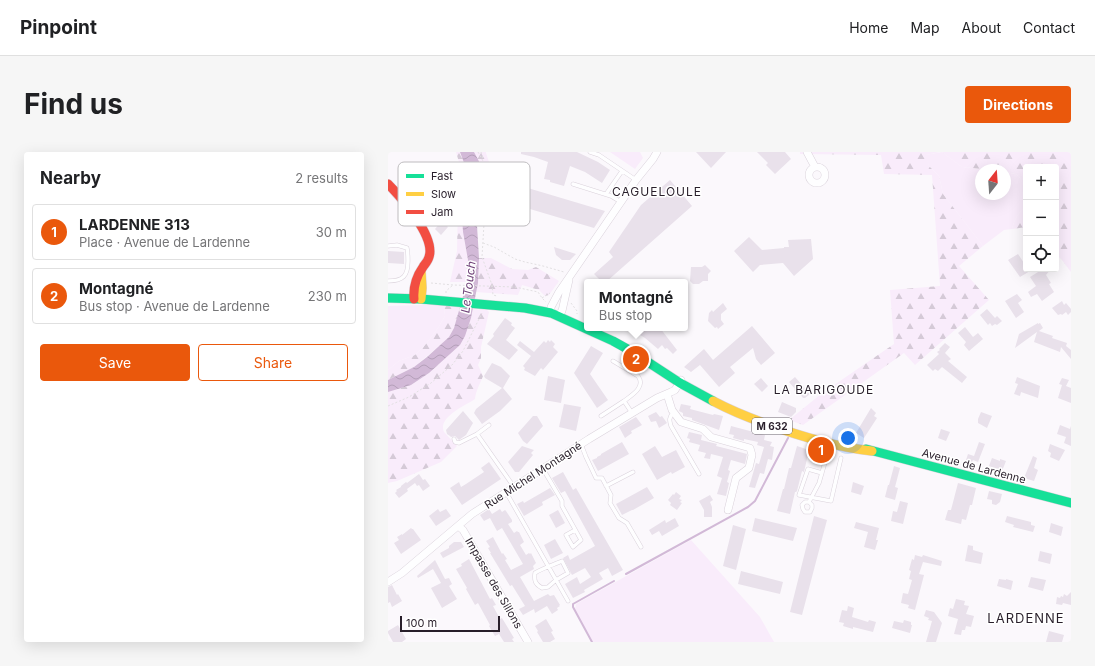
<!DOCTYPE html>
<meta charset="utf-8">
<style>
body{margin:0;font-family:Inter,sans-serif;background:#f6f6f6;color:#202124}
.controls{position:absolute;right:12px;top:12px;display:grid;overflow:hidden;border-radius:4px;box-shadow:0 4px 16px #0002}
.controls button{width:36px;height:36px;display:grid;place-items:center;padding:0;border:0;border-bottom:1px solid #e0e0e0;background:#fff;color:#202124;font:20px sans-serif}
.compass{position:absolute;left:587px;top:12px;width:36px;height:36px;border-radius:50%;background:#fff;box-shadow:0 4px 16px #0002;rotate:17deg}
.scale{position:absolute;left:12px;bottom:10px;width:100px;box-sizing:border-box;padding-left:4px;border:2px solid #281e2a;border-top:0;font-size:11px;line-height:14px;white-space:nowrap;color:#281e2a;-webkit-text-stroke:3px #fff;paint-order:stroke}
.you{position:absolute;left:460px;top:286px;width:14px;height:14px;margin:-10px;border:3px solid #fff;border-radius:50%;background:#1a73e8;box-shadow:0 0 0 6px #1a73e833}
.badge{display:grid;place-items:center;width:26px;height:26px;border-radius:50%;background:#ea580c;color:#fff;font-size:13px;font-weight:700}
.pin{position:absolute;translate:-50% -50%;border:2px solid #fff;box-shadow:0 1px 4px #0006}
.popup{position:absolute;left:196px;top:127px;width:104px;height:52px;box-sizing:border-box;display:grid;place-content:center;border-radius:4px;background:#fff;filter:drop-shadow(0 1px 3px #0005);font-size:13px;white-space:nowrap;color:#757577}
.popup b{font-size:15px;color:#202124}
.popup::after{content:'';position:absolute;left:50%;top:100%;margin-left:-8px;border:8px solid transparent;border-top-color:#fff}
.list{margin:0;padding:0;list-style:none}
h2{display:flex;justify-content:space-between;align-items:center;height:52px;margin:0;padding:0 16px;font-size:17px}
h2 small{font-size:13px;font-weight:400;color:#757577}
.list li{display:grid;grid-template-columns:26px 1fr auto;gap:12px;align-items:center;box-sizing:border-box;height:56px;margin:0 8px 8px;padding:0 8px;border:1px solid #e0e0e0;border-radius:4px}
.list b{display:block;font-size:15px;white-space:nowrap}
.list p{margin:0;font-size:13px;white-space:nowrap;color:#757577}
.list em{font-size:13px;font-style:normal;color:#757577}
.actions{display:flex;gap:8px;padding:12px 16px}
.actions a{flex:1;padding:9px 0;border:1px solid #ea580c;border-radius:4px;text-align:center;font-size:14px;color:#ea580c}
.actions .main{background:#ea580c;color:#fff}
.icon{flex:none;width:22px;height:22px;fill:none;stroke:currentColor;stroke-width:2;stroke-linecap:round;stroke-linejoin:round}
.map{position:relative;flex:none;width:683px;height:490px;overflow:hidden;border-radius:4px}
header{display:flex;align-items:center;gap:24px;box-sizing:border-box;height:56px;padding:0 20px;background:#fff;border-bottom:1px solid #e0e0e0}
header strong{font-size:19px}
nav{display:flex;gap:22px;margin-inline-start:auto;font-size:14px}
.intro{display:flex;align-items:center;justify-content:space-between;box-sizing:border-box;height:96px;padding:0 24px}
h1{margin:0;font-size:28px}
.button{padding:10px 18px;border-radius:4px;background:#ea580c;color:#fff;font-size:14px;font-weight:700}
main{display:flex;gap:24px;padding:0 24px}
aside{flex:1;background:#fff;border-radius:4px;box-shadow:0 4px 16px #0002}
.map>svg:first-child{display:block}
.grass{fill:#f9ecfb}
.forest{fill:url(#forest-firs)}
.water{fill:url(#water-waves)}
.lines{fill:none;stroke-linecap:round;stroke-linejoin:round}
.stream{stroke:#d2b9d7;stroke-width:2}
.building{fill:#e9e1eb}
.lane-casing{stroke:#dad2db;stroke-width:4.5}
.street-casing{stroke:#dad2db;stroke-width:8}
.fast-casing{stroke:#dad2db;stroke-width:10}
.slow-casing{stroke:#dad2db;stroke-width:10}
.jam-casing{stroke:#dad2db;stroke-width:10}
.path{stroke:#e2e0e2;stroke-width:1;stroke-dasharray:2 2;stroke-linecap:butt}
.lane{stroke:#fefeff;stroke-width:3.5}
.street{stroke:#fefeff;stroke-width:7}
.fast{stroke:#16e098;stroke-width:9}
.slow{stroke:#ffcf43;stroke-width:9}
.jam{stroke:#f24e42;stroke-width:9}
.labels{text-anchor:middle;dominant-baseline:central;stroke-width:3;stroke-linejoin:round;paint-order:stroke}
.shield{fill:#fff;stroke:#68626a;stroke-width:1}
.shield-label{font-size:10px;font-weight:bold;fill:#281e2a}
.street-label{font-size:11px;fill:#281e2a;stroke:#fff}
.neighbourhood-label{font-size:12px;letter-spacing:1px;fill:#281e2a;stroke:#fff}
.water-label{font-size:12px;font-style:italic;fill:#71447a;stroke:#fff}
.quarter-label{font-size:13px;letter-spacing:1px;fill:#281e2a;stroke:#fff}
.key{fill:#fff;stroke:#bebcbf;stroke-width:1}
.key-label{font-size:11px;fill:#281e2a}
</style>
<header>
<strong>Pinpoint</strong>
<nav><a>Home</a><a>Map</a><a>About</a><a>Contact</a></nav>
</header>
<div class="intro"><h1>Find us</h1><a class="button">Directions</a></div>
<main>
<aside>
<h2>Nearby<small>2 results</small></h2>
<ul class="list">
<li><span class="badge">1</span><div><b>LARDENNE 313</b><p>Place · Avenue de Lardenne</p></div><em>30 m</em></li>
<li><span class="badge">2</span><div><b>Montagné</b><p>Bus stop · Avenue de Lardenne</p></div><em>230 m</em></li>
</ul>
<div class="actions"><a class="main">Save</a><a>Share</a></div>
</aside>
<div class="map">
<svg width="683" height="490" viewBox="0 0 683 490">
<defs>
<pattern id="forest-firs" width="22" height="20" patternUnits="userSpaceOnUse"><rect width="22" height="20" fill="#f9ecfb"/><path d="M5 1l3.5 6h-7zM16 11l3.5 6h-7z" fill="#d5cad7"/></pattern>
<pattern id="water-waves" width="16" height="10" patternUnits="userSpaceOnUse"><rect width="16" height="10" fill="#d2b9d7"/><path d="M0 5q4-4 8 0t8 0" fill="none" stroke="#b49fb9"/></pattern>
</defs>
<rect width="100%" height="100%" fill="#fbf8fc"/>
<path class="grass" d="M222,0H252L255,6L247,17Z
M554,0L574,15L606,18H593V42H617V20L628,22L638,31V55C629,62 627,66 624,77L616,78L595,94L555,42L551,24L541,14L537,3Z
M34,153H56L57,164L50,176L38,192L27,203L11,209L0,218V154Z
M303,388L372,465L386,490H205L187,458L188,452Z"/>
<path class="forest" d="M68,0H72L79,19L74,64L75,80L80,108L79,130H62L69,99L70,50L73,17Z
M86,0H98V1L101,10L108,19L111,35L90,41L94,34L88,4Z
M412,0H552L538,3L541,14L551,24L555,42L595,94L571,114L601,148L527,213L516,201L415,273L401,268L433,242L506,192L502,138L552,134L544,23L496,22L493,3L412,2Z
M554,0H683V120L674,108L668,102V15H638V31L628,22L617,20V18H606L574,15Z
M638,55V75L624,77C627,66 629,62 638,55Z
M91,106H103L124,117L140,118L148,115L171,129L161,143L157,144L151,138L134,133L130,143L88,140L90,131Z
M56,153L72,155L66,176L61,185L56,190L26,215L0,228V218L11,209L27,203L38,192L50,176L57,164Z
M85,157L99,158L101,160L93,195V206L90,213L95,224C92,232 88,238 87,247C78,253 57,262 55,274C55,276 55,278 56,280L69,294L53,310L9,329L0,331V240L23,233L41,221L72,193L83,166Z"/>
<path class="water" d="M72,0H86L94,15L96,23L94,34L90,41L88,57L91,106L90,131L83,166L77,184L72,193L41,221L23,233L0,240V228L26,215L39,205L61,185L66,176L79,130L80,108L75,80L74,64L79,19Z"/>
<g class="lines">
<path class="stream" d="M238,422L360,355L367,349L400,286
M204,490L185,455V452L226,429"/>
</g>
<path class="building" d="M133,0H189L210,10L222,18L214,31L197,20L182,14L176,34L162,30V28L156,27L160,10L146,5L133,2Z
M308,0H338L323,16Z
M369,0H397L403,7L387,22L378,13L380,11Z
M282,28L304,54L218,130H214L206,122L225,105L221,100L253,53Z
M123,31L217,59L206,76L118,50Z
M42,42L50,49L43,55L37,50V47Z
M54,69L60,75L53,83L47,77Z
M361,85L374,98L396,96V95H401L400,88L423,87L425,107L406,124L395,111L372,113L365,120L346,99Z
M166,95L188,102L182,108H174L168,103Z
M0,99L16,100V112L0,111Z
M630,102L638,114V117H640L642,119L632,125L620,108Z
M317,113L323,119L320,122V129H315L311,132H305L302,129L303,115H314Z
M655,117H663L658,123L663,131L661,132L666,140L654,149L649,142L643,145L640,140L648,134L642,125Z
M629,142L634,148L630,151L636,160L628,166L617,149Z
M674,149L676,153L678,151L683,157V160L680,163L678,160L674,163L673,162L670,163L664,156Z
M335,151L339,157L333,162V168L336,172L330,177L329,175L327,176L320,169L321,161L324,158L325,160Z
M599,157L607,166L609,164L614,169L609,173L607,172L604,174L602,171L600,173L592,163Z
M117,166L124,171L123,173L127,176L118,188L130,198L121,208L99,192L106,184L105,182Z
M650,171V172L652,171L655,176L651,179L665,184L664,186L679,191L678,194L683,198V207L673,195L672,200L646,190L649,180L627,196L631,182Z
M364,174L387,201L373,213L368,207L365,196L342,215L347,221L331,235L312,213L303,220L296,215L316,197L325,208Z
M577,175L585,185L590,181L595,187L581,199L576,193L578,190L570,181Z
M241,176H272L289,198L285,202L279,196L277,197L274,193L270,197L257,186Z
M160,188L162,190L163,188L167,192L165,195L170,200L155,218L153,216L147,224L136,218L137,216L135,214L143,204L129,193L132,189L146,200L156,189L158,191Z
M557,191L562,195L557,201L563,207L560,209L579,225L574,231L554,215L550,219L547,217L545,219L539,213L551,202L549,200L552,198L551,197Z
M203,194L215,201L202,222L220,248L209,256L186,221Z
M104,211L113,215L122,224L115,236L124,247L112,259L94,272L86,261L88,257L114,236L97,226L96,224Z
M160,224L177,228L173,251L156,248Z
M407,225L422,242L417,246H415L412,242L411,243L406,238L407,237L401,230Z
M629,225L652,234L650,246L633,240L632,244L626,242L630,232L627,231Z
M373,226L380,234L374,240L366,232Z
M674,226L681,228L678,234L683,236V251L670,246L674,233L671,232Z
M394,250L408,256V260L403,265L390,260Z
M176,252L193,255L188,279L171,275Z
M293,252L303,254L302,257L325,263L326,262L335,264L331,278L304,268V266L295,264V261L291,259Z
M483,256L488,261L486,264L489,266L476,286L468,281Z
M75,259L85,271L78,283L71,288L67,284L63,285L62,284L59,282L58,278Z
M268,260L272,265L274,264L279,271L271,276L268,269L263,270L260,264Z
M593,260L604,264L599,276L590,271V267Z
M145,264H149L155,274L139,292L135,289L130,281Z
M248,265L254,273L243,279L244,281L237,286L231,275Z
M672,273L682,277L683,274V294L676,291L678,285L669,282Z
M343,274L377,283L376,288L384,290L382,294L386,295L384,308L380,307L376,322L372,321L367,336L361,335L368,311L371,312L376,295L369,293L370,290L356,287V289L345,286L346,283L341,282Z
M553,277L562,280L558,289L550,286Z
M301,280L314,283L313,288L329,292L328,294L344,298L359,302L357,312L343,308L340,318L342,319L339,330L341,331L338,344L329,342L334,326L329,324L335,305L323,302L322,307L316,306L318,301L310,299L312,293L301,290L302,287L299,286Z
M234,290L241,302L210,319L204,308L209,306V305L213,303V302Z
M591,290L597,292L590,310L585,308L584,310L578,308L580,302L586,304Z
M662,292L677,298L671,309L662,305L663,301L660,299Z
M134,294L146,298L143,301L145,303L131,320H127L120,310Z
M267,294L274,305L288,298L297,315L284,322L283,320L269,328L254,302Z
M409,294L421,298L416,320L414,319L409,339L408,340H407L402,362L389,359L395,337H396L401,316H403Z
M645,304L649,306L646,316L650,318L646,329L636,326Z
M604,306L612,309V307L618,309L614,319L601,314Z
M101,310L113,327L74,353L62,336L71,330L73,335L78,332L96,320L93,316Z
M506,314L512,316L507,335L510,336L507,348L497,345L500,333H501Z
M175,320L185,338L188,336L235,418L224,424L220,416L211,421L215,427L196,438L197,440L185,446L177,432L189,425L192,432L203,425L197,416L184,423L175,406L180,403L182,408L207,394L177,339L173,341L164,326Z
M31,322L35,328L37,327L42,334L35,339L31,333L29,334L27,331L19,337L20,339L11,346L7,341L9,339L8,338L13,335V334L18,330L19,331Z
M465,330L476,334L473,343L463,340Z
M570,331L588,336L584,353H582L578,368L574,367L573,372L557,368L560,358H563Z
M259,335L266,346L245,358H244L234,363L228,352Z
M162,336L167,343L154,350L155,353L136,364L129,352L135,349L136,351Z
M601,339L614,342L612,350L608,353L604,352V348L599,347Z
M288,340L293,344L291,347L294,348L292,350L294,351L289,358L282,353L283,351L280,348L285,342L286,343Z
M322,343L325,348L322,350L324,355V365H316V358L311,349Z
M512,349L520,351L515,372L503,369L505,359L509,360Z
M50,357L52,360L58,357L63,364L48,374L41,364Z
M101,357L104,362L112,357L114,360L117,358L118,359L124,368V370L120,372L126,381L129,379L130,380H131L136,390L132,393L138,403L141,401L142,402L143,401L148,411L145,414L146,417L132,425L146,449L160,442L162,444L166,443L172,453H171L172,454L169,456L170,458L164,462L159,454L147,461L146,457L135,463L131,457L137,454L124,433L122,434L102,401H103L100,396L102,395L98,389L105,385L114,402L115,401L119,407L117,408L123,418L135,412L114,376L109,379L102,366L96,369L92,363Z
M170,358L177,371L168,376L161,363Z
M426,364L439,368L414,463L402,460Z
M619,364L643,370V373L647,374L645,380L625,375L626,373L617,370Z
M287,366L291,374L274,384L271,379L264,383L261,378L277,368L278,371Z
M367,366L409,376L405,389L364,379Z
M468,370L491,376L488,388H490L487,398L476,395L480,380L466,376Z
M663,371L675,375L673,384L661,380Z
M345,373L358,377L348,418L335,414Z
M23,376L24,377H25L33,388L13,402L6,391L11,388L9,385L14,382V383Z
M167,387L175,401L163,407L156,393Z
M66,390H73L76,395L55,406L52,401L61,396V394Z
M580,393L585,394V398L595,401L593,412L577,409Z
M652,399L664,402L662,412L650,409Z
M527,403L534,405L535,403L554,409L553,414L535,410L531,422L536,423L527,458L520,456L521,453L513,451L515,441L520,442L524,428L521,427L523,419L521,418L524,407L526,408Z
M81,407L102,447L104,446L108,453L105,454L112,467L114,466L126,486L124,487L126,490H116L111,482L107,484L101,474L102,473L90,451L87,453L78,437L79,436L68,417L74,414L73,412Z
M47,408L57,427L61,426L64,432L61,434L69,447L54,456L43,436L53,431L45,417L30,426L29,424Z
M353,419L395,430L392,442L350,432Z
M643,425L658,428L655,439L640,435Z
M611,427L618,428V427L625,429L623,438L609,434Z
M4,433L9,443L10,442L14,449L4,455L2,450L0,451V435Z
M683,440V453L675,451L674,453L668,452L669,445L672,446L673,444L675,445L676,442L679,444Z
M568,447L577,449L576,453L581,454L578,462L586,464L583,475L578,474L577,478H574L573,483L566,482L570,467L560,464L562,456L565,457Z
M460,454L466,456L464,465L480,470L481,468L488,470L485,480L465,475V477L455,474L456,471L451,470L454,458L459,459Z
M538,458L546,460L554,471L548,490H538L544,469L540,468L541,466L536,464Z
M158,467L165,479L163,480L167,487L162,490H155L149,480L150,479L147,474Z
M516,468L523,470V473H524L522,481L504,476L506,469L515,471Z
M10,473L18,487L14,490H5L0,481V479Z
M661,479L676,483L674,490H658Z"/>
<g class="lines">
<g class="lane-casing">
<path id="lane" d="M202,0L211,3L248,28
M185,32L223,44L233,50
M218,42L234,19
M0,94L9,93L19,96C20,100 20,104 20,109C20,124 15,129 0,129
M225,209L250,224C258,235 244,243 236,249L244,261
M286,260C281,265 281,268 283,274L311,322
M213,264L236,249
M89,282L126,335
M66,287L67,290L71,291L89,282L101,273
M193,292L198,305L208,326H214L223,343L222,351L231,366L239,371L253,395
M155,317L174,349V354L193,388L185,395L178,383L187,378
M434,321L420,317L411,343L443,349L453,306
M218,334L245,320
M118,340L180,449
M421,350L424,353V356L422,360H417L415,357L414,353L417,350H421L431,331L442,293
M174,409L180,421L168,428L160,435L154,436C147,432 146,429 147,421C155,416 165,413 174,409Z"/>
</g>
<g class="street-casing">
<path id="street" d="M419,0L427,15
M421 23a8 8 0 1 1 16 0a8 8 0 1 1-16 0Z
M163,161V155L171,140L248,28L265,7L269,0
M170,163L174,159L181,128
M279,242L284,258L293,270L315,277L323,285L362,296L364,303L361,316L348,326L340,358
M70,374L75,378L140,490
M0,430L14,421L84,362L201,287L269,246L283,240L287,238L293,228"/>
</g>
<g class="fast-casing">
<path id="fast" d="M0,146L33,147L137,156L163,161L225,189L243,199L292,231L325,249
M478,297L683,351"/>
</g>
<g class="slow-casing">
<path id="slow" d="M33,119L34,136L33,147
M325,249C342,258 359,265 376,271C411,284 447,295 484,299"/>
</g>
<g class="jam-casing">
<path id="jam" d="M0,32C13,45 48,85 41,105C40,109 37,112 35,115C28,125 25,135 26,147"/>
</g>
<path class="path" d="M90,0L95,9L99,22L94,105L104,133L105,143L109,144
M93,0L95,7
M95,91L106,95L127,107L137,110L155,114L176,120
M43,131L65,133L127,135L150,140L154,146L158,150
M58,141V139L65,133
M154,146L162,141
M183,151L189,159V162
M0,254L21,245L43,231L64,213L75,199L94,161"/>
<use href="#lane" class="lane"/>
<use href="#street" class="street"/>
<use href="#fast" class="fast"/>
<use href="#slow" class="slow"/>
<use href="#jam" class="jam"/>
</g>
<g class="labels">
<rect class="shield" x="364" y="266" width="40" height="16" rx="3"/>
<g class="shield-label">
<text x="384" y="274">M 632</text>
</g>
<g class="street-label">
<text transform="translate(586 314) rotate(15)">Avenue de Lardenne</text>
<text transform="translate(145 323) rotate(-33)">Rue Michel Montagné</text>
<text transform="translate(106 431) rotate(60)">Impasse des Sillons</text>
</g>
<g class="neighbourhood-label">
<text x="269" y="39">CAGUELOULE</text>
<text x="436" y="237">LA BARIGOUDE</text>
</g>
<g class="water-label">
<text transform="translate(80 135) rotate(-83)">Le Touch</text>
</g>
<g class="quarter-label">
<text x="638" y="466">LARDENNE</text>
</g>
</g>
<rect x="10" y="10" width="132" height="64" rx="6" class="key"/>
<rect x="18" y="22" width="18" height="4" fill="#16e098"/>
<rect x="18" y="40" width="18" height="4" fill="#ffcf43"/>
<rect x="18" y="58" width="18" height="4" fill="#f24e42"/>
<g class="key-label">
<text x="43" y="28">Fast</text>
<text x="43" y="46">Slow</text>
<text x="43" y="64">Jam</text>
</g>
</svg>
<div class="controls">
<button>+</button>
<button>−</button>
<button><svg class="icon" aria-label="locate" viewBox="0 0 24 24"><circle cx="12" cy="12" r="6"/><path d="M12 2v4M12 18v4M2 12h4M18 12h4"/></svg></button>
</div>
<svg class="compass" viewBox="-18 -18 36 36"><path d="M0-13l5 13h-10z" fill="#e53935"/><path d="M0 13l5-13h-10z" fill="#757577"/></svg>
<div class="scale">100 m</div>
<div class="you"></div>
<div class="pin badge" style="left:433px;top:298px">1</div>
<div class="pin badge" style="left:248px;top:207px">2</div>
<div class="popup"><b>Montagné</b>Bus stop</div>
</div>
</main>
